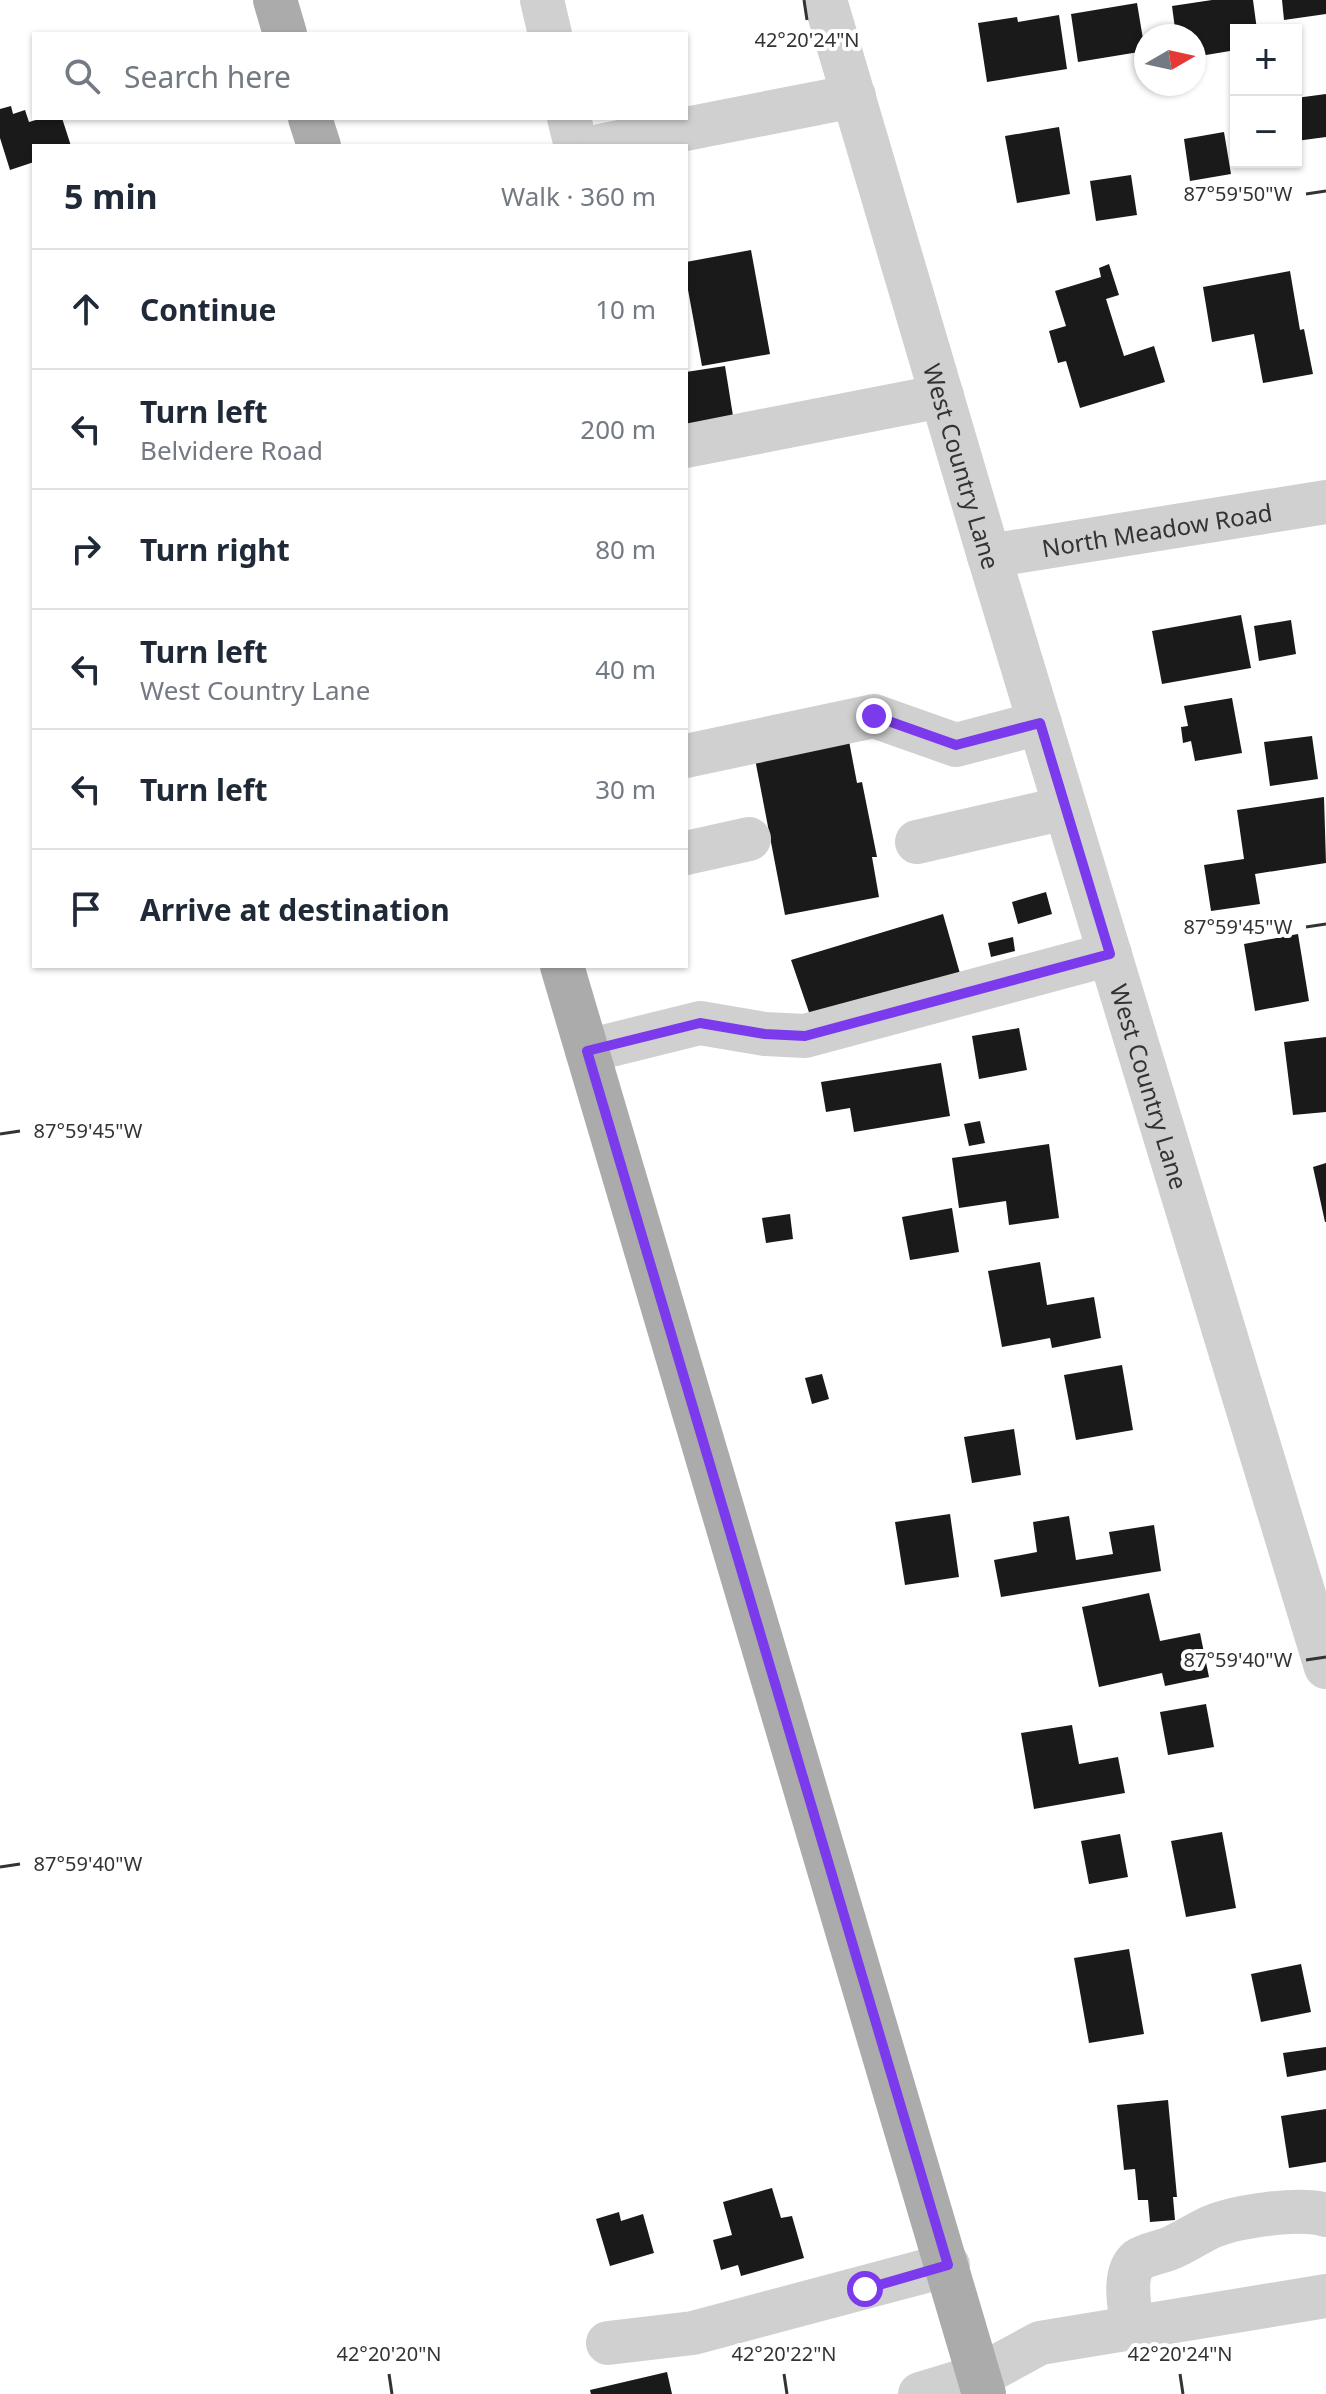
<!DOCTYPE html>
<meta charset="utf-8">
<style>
body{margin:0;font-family:"Noto Sans",sans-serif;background:#f6f6f7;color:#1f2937}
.controls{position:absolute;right:24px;top:24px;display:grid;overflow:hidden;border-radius:0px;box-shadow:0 2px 6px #0004}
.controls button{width:72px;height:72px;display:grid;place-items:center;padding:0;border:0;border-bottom:2px solid #e0e1e3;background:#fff;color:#1f2937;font:40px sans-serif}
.compass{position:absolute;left:1134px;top:24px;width:72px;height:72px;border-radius:50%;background:#fff;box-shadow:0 2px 6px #0004;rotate:81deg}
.stop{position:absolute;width:24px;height:24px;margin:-18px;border:6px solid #7c3aed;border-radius:50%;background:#fff}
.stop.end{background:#7c3aed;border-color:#fff;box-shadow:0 2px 8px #0008}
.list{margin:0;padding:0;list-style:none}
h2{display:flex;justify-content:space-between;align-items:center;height:104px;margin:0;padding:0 32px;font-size:34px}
h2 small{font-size:26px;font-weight:400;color:#747a83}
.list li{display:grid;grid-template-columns:52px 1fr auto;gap:24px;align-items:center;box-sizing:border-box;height:120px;padding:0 32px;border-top:2px solid #e0e1e3}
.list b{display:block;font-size:30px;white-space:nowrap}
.list p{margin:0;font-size:26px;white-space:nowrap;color:#747a83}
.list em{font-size:26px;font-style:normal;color:#747a83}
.icon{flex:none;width:44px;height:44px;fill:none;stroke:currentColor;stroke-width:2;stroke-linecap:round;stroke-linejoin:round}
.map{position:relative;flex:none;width:1326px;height:2394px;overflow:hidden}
.search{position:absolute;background:#fff;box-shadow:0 2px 6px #0004;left:32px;top:32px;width:656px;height:88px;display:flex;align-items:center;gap:20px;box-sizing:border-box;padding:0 28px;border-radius:0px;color:#747a83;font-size:30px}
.panel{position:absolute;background:#fff;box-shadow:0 2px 6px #0004;left:32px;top:144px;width:656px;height:824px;border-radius:0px}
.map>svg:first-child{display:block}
.building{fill:#1a1a1a}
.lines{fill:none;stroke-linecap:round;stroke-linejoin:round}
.minor{stroke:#d0d0d0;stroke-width:44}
.major{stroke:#ababab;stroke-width:44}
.route{stroke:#7c3aed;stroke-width:10}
.ticks{fill:none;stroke:#333;stroke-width:3}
.labels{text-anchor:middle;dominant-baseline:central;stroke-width:8;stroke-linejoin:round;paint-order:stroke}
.street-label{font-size:24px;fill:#333;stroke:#fff}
.ticks-label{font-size:20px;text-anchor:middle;fill:#333;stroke:#fff;stroke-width:8;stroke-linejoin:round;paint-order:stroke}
</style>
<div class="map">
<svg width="1326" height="2394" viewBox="0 0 1326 2394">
<rect width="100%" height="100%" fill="#fff"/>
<path class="building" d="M1212,0H1253L1257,30H1236V50L1194,57V36H1176L1172,6Z
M1282,0H1326V14L1284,20Z
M1137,3L1145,51L1078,62L1071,14Z
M1059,15L1067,69L987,82L978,23L1017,17L1018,22Z
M1326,94V137L1296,141V98Z
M11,106L13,114L25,110L29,122L43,118H62L71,146H34V162L10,170L0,138V109Z
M1059,127L1070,194L1017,203L1005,136Z
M1224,132L1231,174L1190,181L1184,139Z
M1131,175L1137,215L1096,221L1090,181Z
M751,250L770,354L702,366L686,279V262Z
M1109,264L1119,295L1106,299L1124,356L1154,346L1165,382L1080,408L1066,361L1058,363L1049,331L1066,326L1055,291L1101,277L1099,268Z
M1290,271L1300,330L1304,329L1313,374L1263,383L1254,334L1212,342L1203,287Z
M725,366L734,422L686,429V372Z
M1241,615L1251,668L1162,684L1152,631Z
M1291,620L1296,654L1259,661L1254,626Z
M1232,698L1242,753L1195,761L1191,741L1183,743L1181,727L1188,726L1184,706Z
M1312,736L1318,779L1270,786L1264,742Z
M849,741L857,783L862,782L877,857H872L879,897L785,915L755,759Z
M1324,797L1326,863L1255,874L1260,904L1211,911L1204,865L1244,859L1237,810Z
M1046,892L1052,914L1018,924L1012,902Z
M943,914L961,977L812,1021L791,960Z
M1298,934L1309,1001L1255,1011L1244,944Z
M1013,937L1015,951L991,957L988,943Z
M1019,1028L1027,1070L979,1079L972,1036Z
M1326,1037V1112L1293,1115L1284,1042Z
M941,1063L950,1116L854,1132L850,1108L826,1112L821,1082Z
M980,1121L985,1143L969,1146L964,1124Z
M1049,1144L1059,1218L1009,1225L1006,1201L959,1208L952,1158Z
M1326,1163V1222H1325L1313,1167Z
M952,1208L959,1252L910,1260L902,1217Z
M790,1214L793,1239L766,1243L762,1218Z
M1040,1262L1047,1305L1094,1297L1101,1338L1052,1348L1050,1338L1002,1347L988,1271Z
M1122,1365L1133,1430L1076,1440L1064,1375Z
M822,1374L829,1399L812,1404L805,1378Z
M1014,1429L1021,1475L972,1483L964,1437Z
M950,1514L959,1577L905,1585L895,1522Z
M1069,1516L1076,1560L1113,1554L1109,1532L1154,1525L1161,1571L1001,1597L994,1560L1037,1552L1033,1522Z
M1149,1593L1160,1641L1200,1633L1209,1677L1165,1686L1162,1673L1099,1687L1082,1607Z
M1206,1704L1214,1747L1168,1755L1160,1712Z
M1072,1725L1079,1764L1118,1757L1125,1793L1034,1809L1021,1733Z
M1222,1832L1236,1908L1186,1917L1171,1841Z
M1120,1834L1128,1877L1089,1884L1081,1841Z
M1129,1949L1144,2034L1089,2043L1074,1958Z
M1301,1964L1311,2012L1261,2022L1251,1974Z
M1326,2047V2070L1287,2077L1283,2053Z
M1168,2100L1177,2197H1173L1175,2220L1150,2222L1148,2200H1138L1135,2169L1124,2170L1117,2105Z
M1326,2109V2162L1289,2168L1281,2116Z
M772,2188L781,2218L792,2216L804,2258L741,2276L738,2265L721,2270L713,2240L732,2235L723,2202Z
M619,2212L621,2221L643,2214L654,2253L610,2266L596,2219Z
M667,2372L672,2394H591L590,2390Z"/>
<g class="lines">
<g class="minor">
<path d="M542,0L550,34"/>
<path id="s1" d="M825,0L989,556L1326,1667"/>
<path d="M569,118L576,146"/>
<path d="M599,146L854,96"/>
<path d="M686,446L942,396"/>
<path id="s2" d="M989,556L1326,502"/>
<path d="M686,756L874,716L956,745L1040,723"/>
<path d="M917,842L1065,808"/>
<path d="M686,853L749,839"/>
<path d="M587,1051L700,1023L765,1034L805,1036L1110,954"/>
<path d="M1132,2326C1130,2308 1122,2274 1138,2260C1147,2254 1163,2252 1173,2247C1186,2241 1198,2233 1211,2227C1237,2216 1300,2207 1326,2215"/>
<path d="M608,2343L693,2333L948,2265"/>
<path d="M920,2394L979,2376L1040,2343L1326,2296"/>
</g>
<path class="major" d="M275,0L285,34
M310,118L319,146
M562,966L984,2394"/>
</g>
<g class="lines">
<path class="route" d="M865,2289L948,2265L587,1051L700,1023L765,1034L805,1036L1110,954L1040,723L956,745L874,716"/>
</g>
<path class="ticks" d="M804,0L807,20M1306,194L1326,191M1306,927L1326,924M0,1134L20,1131M1306,1660L1326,1657M0,1867L20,1864M389,2374L392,2394M784,2374L787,2394M1180,2374L1183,2394"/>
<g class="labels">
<g class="street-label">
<text stroke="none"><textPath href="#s1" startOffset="486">West Country Lane</textPath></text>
<text stroke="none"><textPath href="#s2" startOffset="170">North Meadow Road</textPath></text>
<text stroke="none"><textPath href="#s1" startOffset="1134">West Country Lane</textPath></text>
</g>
</g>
<g class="ticks-label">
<text x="807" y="47">42°20'24"N</text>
<text x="1238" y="201">87°59'50"W</text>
<text x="1238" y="934">87°59'45"W</text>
<text x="88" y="1138">87°59'45"W</text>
<text x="1238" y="1667">87°59'40"W</text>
<text x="88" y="1871">87°59'40"W</text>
<text x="389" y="2361">42°20'20"N</text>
<text x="784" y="2361">42°20'22"N</text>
<text x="1180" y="2361">42°20'24"N</text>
</g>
</svg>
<div class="controls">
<button>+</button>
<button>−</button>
</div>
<svg class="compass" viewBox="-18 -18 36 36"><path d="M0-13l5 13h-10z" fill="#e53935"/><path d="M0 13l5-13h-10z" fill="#747a83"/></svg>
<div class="stop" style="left:865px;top:2289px"></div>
<div class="stop end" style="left:874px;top:716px"></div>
<div class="search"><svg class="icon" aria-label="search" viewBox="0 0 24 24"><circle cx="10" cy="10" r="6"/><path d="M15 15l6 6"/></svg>Search here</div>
<section class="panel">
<h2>5 min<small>Walk · 360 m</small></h2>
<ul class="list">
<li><svg class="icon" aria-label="ahead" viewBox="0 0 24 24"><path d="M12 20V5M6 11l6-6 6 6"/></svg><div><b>Continue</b></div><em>10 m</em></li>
<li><svg class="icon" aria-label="left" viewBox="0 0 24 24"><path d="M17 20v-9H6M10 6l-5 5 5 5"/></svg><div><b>Turn left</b><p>Belvidere Road</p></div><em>200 m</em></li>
<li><svg class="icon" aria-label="right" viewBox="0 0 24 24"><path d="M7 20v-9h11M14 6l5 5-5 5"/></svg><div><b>Turn right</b></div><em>80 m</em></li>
<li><svg class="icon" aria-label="left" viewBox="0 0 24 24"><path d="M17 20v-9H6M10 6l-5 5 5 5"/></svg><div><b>Turn left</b><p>West Country Lane</p></div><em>40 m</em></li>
<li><svg class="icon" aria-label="left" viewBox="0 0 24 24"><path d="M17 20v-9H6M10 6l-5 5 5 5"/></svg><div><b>Turn left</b></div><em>30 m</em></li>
<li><svg class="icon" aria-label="arrive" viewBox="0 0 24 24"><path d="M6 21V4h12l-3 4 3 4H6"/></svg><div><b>Arrive at destination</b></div></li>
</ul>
</section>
</div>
